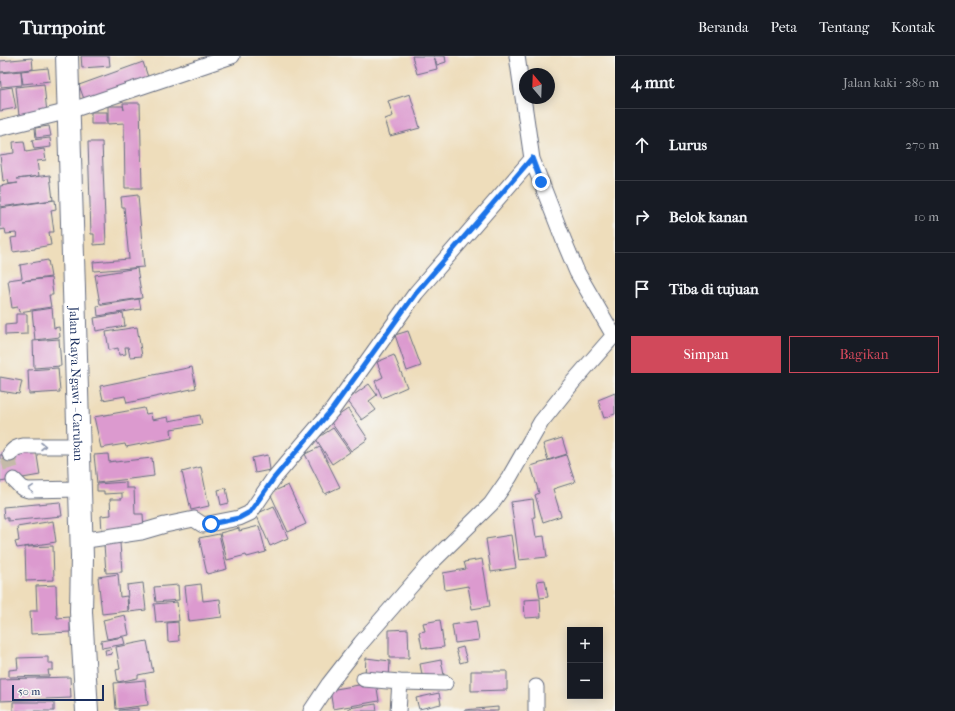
<!DOCTYPE html>
<html lang="id">
<meta charset="utf-8">
<style>
body{margin:0;font-family:"IM FELL French Canon",serif;background:#20242c;color:#f1f3f6}
.controls{position:absolute;right:12px;bottom:12px;display:grid;overflow:hidden;border-radius:0px;box-shadow:0 2px 10px #0003}
.controls button{width:36px;height:36px;display:grid;place-items:center;padding:0;border:0;border-bottom:1px solid #363941;background:#171b24;color:#f1f3f6;font:20px sans-serif}
.compass{position:absolute;left:519px;top:12px;width:36px;height:36px;border-radius:50%;background:#171b24;box-shadow:0 2px 10px #0003;rotate:341deg}
.scale{position:absolute;left:12px;bottom:10px;width:92px;box-sizing:border-box;padding-left:4px;border:2px solid #1b2f5e;border-top:0;font-size:11px;line-height:14px;white-space:nowrap;color:#1b2f5e;-webkit-text-stroke:3px #f6f6f2;paint-order:stroke}
.stop{position:absolute;width:12px;height:12px;margin:-9px;border:3px solid #1a73e8;border-radius:50%;background:#fff}
.stop.end{background:#1a73e8;border-color:#fff;box-shadow:0 1px 4px #0008}
.list{margin:0;padding:0;list-style:none}
h2{display:flex;justify-content:space-between;align-items:center;height:52px;margin:0;padding:0 16px;font-size:17px}
h2 small{font-size:13px;font-weight:400;color:#9ea1a6}
.list li{display:grid;grid-template-columns:26px 1fr auto;gap:12px;align-items:center;box-sizing:border-box;height:72px;padding:0 16px;border-top:1px solid #363941}
.list b{display:block;font-size:15px;white-space:nowrap}
.list em{font-size:13px;font-style:normal;color:#9ea1a6}
.actions{display:flex;gap:8px;padding:12px 16px}
.actions a{flex:1;padding:9px 0;border:1px solid #d1495b;border-radius:0px;text-align:center;font-size:14px;color:#d1495b}
.actions .main{background:#d1495b;color:#fff}
.icon{flex:none;width:22px;height:22px;fill:none;stroke:currentColor;stroke-width:2;stroke-linecap:round;stroke-linejoin:round}
.map{position:relative;flex:none;width:615px;height:655px;overflow:hidden}
header{display:flex;align-items:center;gap:24px;box-sizing:border-box;height:56px;padding:0 20px;background:#171b24;border-bottom:1px solid #363941}
header strong{font-size:19px}
nav{display:flex;gap:22px;margin-inline-start:auto;font-size:14px}
main{display:flex}
aside{flex:1;background:#171b24}
.map>svg:first-child{display:block}
.building{fill:#dc9acf}
.lines{fill:none;stroke-linecap:round;stroke-linejoin:round}
.minor-tunnel{stroke:#c4baa8;stroke-width:15;stroke-dasharray:15 8;stroke-linecap:butt}
.minor-casing{stroke:#656c7f;stroke-width:17}
.highway-casing{stroke:#656c7f;stroke-width:24}
.minor{stroke:#fff;stroke-width:15}
.highway{stroke:#fff;stroke-width:22}
.oneway{stroke:#8d97ae}
.route{stroke:#1a73e8;stroke-width:5}
.labels{text-anchor:middle;dominant-baseline:central;stroke-width:4;stroke-linejoin:round;paint-order:stroke}
.street-label{font-size:13px;fill:#1b2f5e;stroke:#f6f6f2}
</style>
<header>
<strong>Turnpoint</strong>
<nav><a>Beranda</a><a>Peta</a><a>Tentang</a><a>Kontak</a></nav>
</header>
<main>
<div class="map">
<svg width="615" height="655" viewBox="0 0 615 655">
<rect width="100%" height="100%" fill="#f6f6f2"/>
<filter id="ink" filterUnits="userSpaceOnUse"><feTurbulence type="fractalNoise" baseFrequency=".025" numOctaves="2"/><feDisplacementMap in="SourceGraphic" scale="8" xChannelSelector="R" yChannelSelector="G"/><feConvolveMatrix kernelMatrix="1 2 1 2 8 2 1 2 1" color-interpolation-filters="sRGB"/></filter>
<filter id="wash" filterUnits="userSpaceOnUse"><feTurbulence type="fractalNoise" baseFrequency=".012" numOctaves="4" result="noise"/><feDisplacementMap in="SourceGraphic" scale="16" xChannelSelector="R" yChannelSelector="G"/><feGaussianBlur stdDeviation="0.9" result="paint"/><feColorMatrix in="noise" values="0 0 0 0 0 0 0 0 0 0 0 0 0 0 0 0 0 1.4 0 .05"/><feComposite in="paint" operator="in"/></filter>
<g filter="url(#wash)">
<rect width="100%" height="100%" fill="#edb"/>
<g id="blocks">
<path class="building" d="M81,0H109L110,10L82,12Z
M412,0H434L437,13L417,18Z
M434,0H445L446,6L437,9Z
M32,2L33,13L0,16V5Z
M143,6L149,24L85,46L79,29Z
M48,12L50,25L23,28L21,15Z
M21,15L22,29L1,31L0,17Z
M44,28L47,57L19,60L16,31Z
M12,31L16,52L0,55V33Z
M410,38L420,72L390,80L385,63L393,60L388,45Z
M123,47H140L142,132H125L124,67L108,68V50H123L124,54Z
M91,56H107V68H91Z
M49,70L51,80L36,82L35,72Z
M50,82L51,91L34,93L32,84Z
M24,85L26,96L44,93L46,104L37,105L39,120L17,123L50,119L53,144L0,151V130L18,127L9,128L8,124L3,125L0,99L14,97L13,86Z
M88,86H102L106,188L94,189V178H91Z
M138,139L144,211L94,215L93,206L129,203L124,151H122L121,141Z
M55,144L56,153L51,154L54,176H49L51,189L35,192V193L13,196L11,182L17,181L16,177L6,178L5,173L0,174V152Z
M48,204L51,221L22,225L51,222L53,239H49L51,251L19,256L18,251L12,252L8,224L22,222L20,209Z
M137,212L142,242L100,248L95,219Z
M139,243L141,253L98,260L97,250Z
M52,252L54,272L59,271L60,281L35,284L32,255Z
M123,257L125,270L96,275L94,262Z
M16,258H27V278L5,279V269L16,268Z
M137,271L142,300L130,301L128,291H125L126,298L119,299L118,292L109,294L106,276Z
M408,275L421,310L407,315L395,279Z
M59,283L61,310L34,312L33,285Z
M394,299L407,331L382,342L375,325L383,321L377,306Z
M192,311L196,332L127,347L125,340L103,344L100,330Z
M58,312L60,336L29,338L28,314Z
M0,321L22,325L19,338L0,335Z
M369,328L377,339L369,345L376,354L362,364L347,344Z
M615,337V358L604,362L598,344Z
M144,352L146,358L151,357L152,364L168,361L169,365L200,359L202,368L171,373L172,382L126,391L125,388L101,392L94,361Z
M348,353L368,383L351,395L330,365Z
M333,372L350,396L332,408L316,383Z
M562,382L567,398L548,404L543,388Z
M320,391L340,431L325,438L305,398Z
M36,393L40,419L0,426V399Z
M108,398L109,406L115,405V406L152,402L154,420L97,427L94,399Z
M268,399L270,414L255,417L252,402Z
M566,399L575,426L553,433L561,460L543,466L535,439L539,437L531,410Z
M201,411L209,450L191,454L182,416Z
M126,426V432H134L135,458H143L144,474L102,476L101,460L111,459L110,443H122V437L104,438V435H97V428Z
M288,429L306,468L288,476L270,437Z
M226,432L229,447L221,449L218,434Z
M533,443L535,461H533L536,481L544,480L547,501L519,504L511,446Z
M60,446L62,460L8,465V462H4L3,451Z
M274,450L288,482L270,490L256,458Z
M53,465L56,486L17,492L15,486L19,485L17,471Z
M259,470L266,496L247,501L246,499L227,504L220,477L239,472V475Z
M219,478L227,513L207,518L199,482Z
M511,479L516,512L491,516L486,483Z
M120,487L122,516L106,517L104,488Z
M53,490L54,524L26,525L25,491Z
M482,503L490,550L472,553L468,530L445,534L443,517L466,513L464,506Z
M118,518L120,541L127,540L128,555L102,558L98,521Z
M545,524L548,541L540,542L537,525Z
M143,527L146,554L129,556L127,529Z
M201,528L203,545L220,543L222,561L189,565L185,530Z
M56,529L57,562L70,561V576L31,578L30,555H37L36,530Z
M178,529L179,544L156,546L154,531Z
M540,543L541,561L525,562L524,544Z
M177,546L179,565L156,567L154,548Z
M125,559L129,579L107,583L103,564Z
M440,564L444,591L427,593V591L422,592L419,576L425,575L423,567Z
M476,565L479,584L455,587L452,569Z
M178,566L179,585L168,586L167,567Z
M408,573L409,602H389V574Z
M123,581L125,588L102,592L101,585Z
M147,585L153,616L138,619V622L118,626L116,614L120,613L116,591Z
M463,591L467,605L460,607L456,593Z
M111,593L112,598L106,599L105,594Z
M48,601V607H53V614H48L49,620L9,621V614L18,613L17,602Z
M366,602L390,605L389,622L365,619Z
M441,604L444,619L423,624L420,608Z
M471,615H507V634L471,635Z
M70,621L71,642L0,645V623Z
M145,624L148,649L116,653L114,627Z
M376,626L379,645L333,653L330,634Z
M439,637L441,648L419,653L416,642Z
M13,646H54V655H13Z
M376,648L377,655H349V652Z
M498,651V655H464V654Z
M138,652V655H119V654Z"/>
</g>
</g>
<g filter="url(#ink)">
<use href="#blocks" fill-opacity="0" stroke="#656c7f" stroke-width="1"/>
<g class="lines">
<path class="minor-tunnel" d="M10,398L9,405L14,424"/>
<g class="minor-casing">
<path id="minor" d="M517,0L532,103L564,185L577,216L614,280
M0,72L69,55L232,0
M10,398C14,392 18,391 24,390H78
M14,424L22,432L28,434L79,433
M80,485L141,476L165,469L194,463L203,469L239,462L250,457L274,422L333,353L416,237L532,103
M364,623L400,626L398,655
M400,626L445,627
M536,631V655
M311,655L329,628L361,587L429,509L491,448L509,422L541,366L573,326L615,278"/>
</g>
<g class="highway-casing">
<g id="highway">
<path id="s1" d="M67,0L82,501L81,556L87,655"/>
</g>
</g>
<use href="#minor" class="minor"/>
<use href="#highway" class="highway"/>
</g>
<defs><path id="oneway-chevron" d="M-2-3.5L2.5 0L-2 3.5" fill="none" stroke-width="1.6" stroke-linecap="round" stroke-linejoin="round"/></defs>
<g class="oneway">
<use href="#oneway-chevron" transform="translate(43 390)"/>
<use href="#oneway-chevron" transform="translate(31 433) rotate(-175)"/>
</g>
</g>
<g class="lines" filter="url(#ink)">
<path class="route" d="M211,468L239,462L250,456L274,422L333,352L416,237L532,102L541,126"/>
</g>
<g class="labels">
<g class="street-label">
<text stroke="none"><textPath href="#s1" startOffset="328">Jalan Raya Ngawi - Caruban</textPath></text>
</g>
</g>
</svg>
<div class="controls">
<button>+</button>
<button>−</button>
</div>
<svg class="compass" viewBox="-18 -18 36 36"><path d="M0-13l5 13h-10z" fill="#e53935"/><path d="M0 13l5-13h-10z" fill="#9ea1a6"/></svg>
<div class="scale">50 m</div>
<div class="stop" style="left:211px;top:468px"></div>
<div class="stop end" style="left:541px;top:126px"></div>
</div>
<aside>
<h2>4 mnt<small>Jalan kaki · 280 m</small></h2>
<ul class="list">
<li><svg class="icon" aria-label="ahead" viewBox="0 0 24 24"><path d="M12 20V5M6 11l6-6 6 6"/></svg><div><b>Lurus</b></div><em>270 m</em></li>
<li><svg class="icon" aria-label="right" viewBox="0 0 24 24"><path d="M7 20v-9h11M14 6l5 5-5 5"/></svg><div><b>Belok kanan</b></div><em>10 m</em></li>
<li><svg class="icon" aria-label="arrive" viewBox="0 0 24 24"><path d="M6 21V4h12l-3 4 3 4H6"/></svg><div><b>Tiba di tujuan</b></div></li>
</ul>
<div class="actions"><a class="main">Simpan</a><a>Bagikan</a></div>
</aside>
</main>
